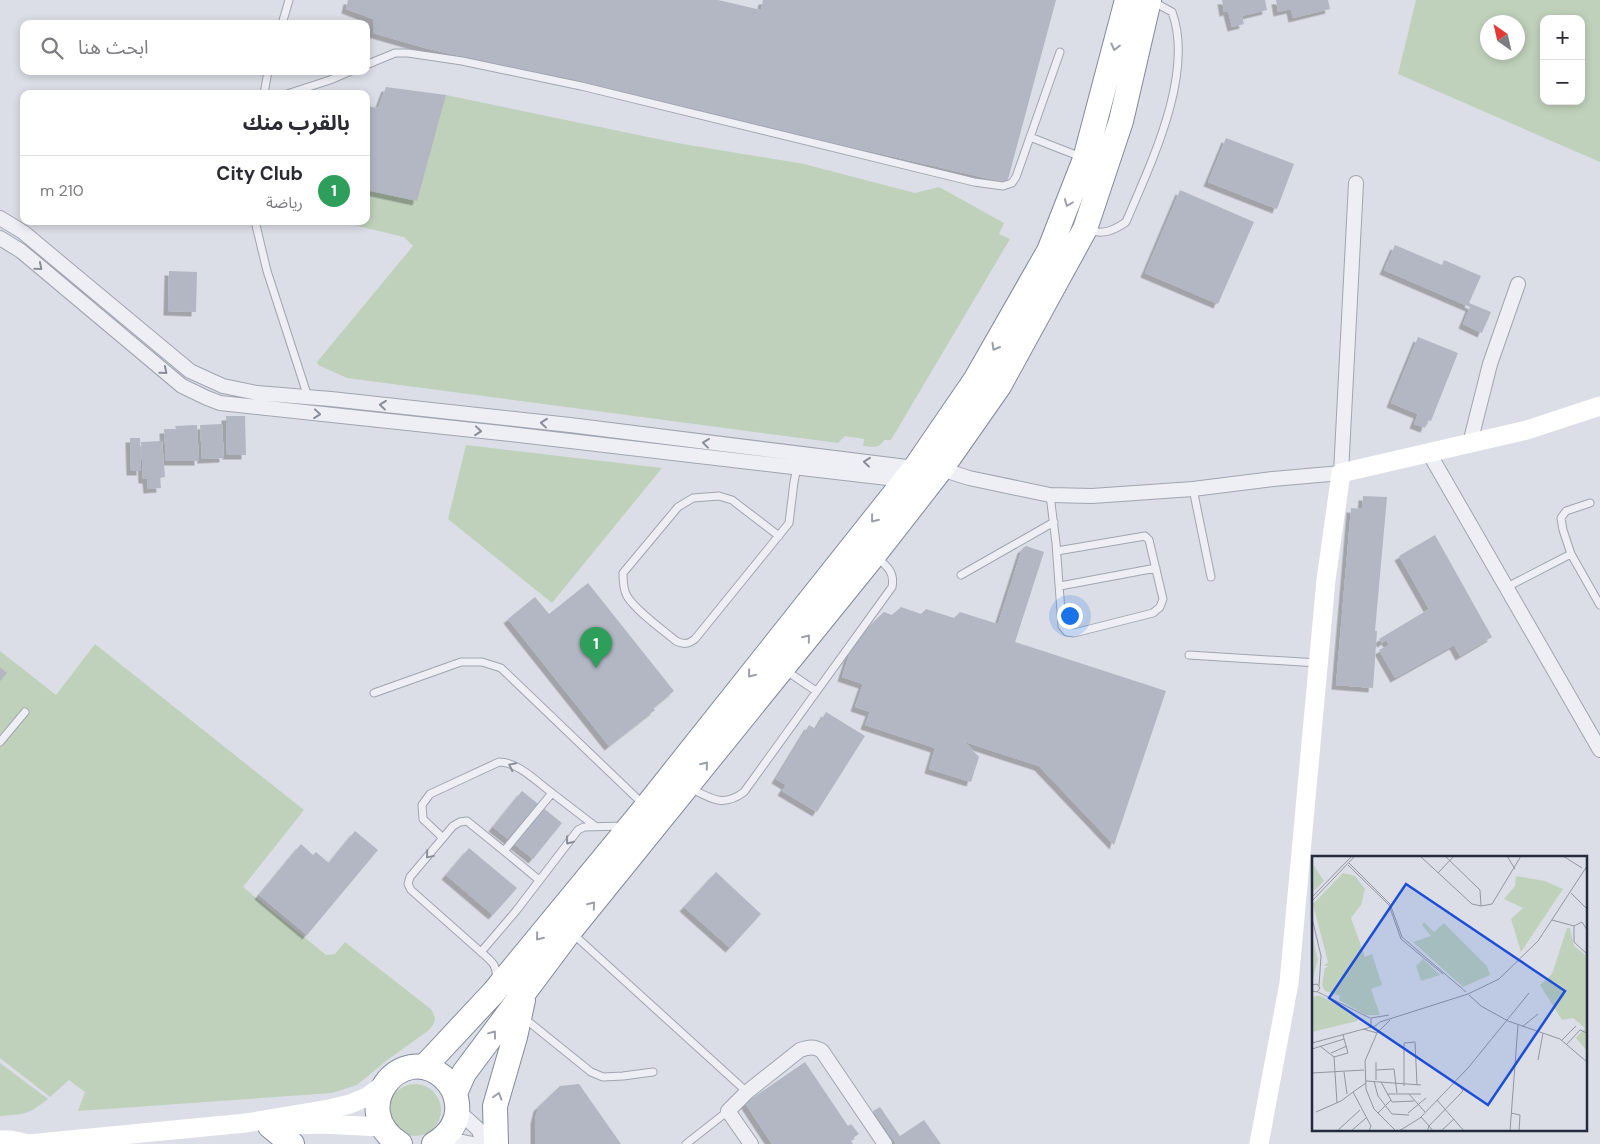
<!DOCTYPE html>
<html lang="ar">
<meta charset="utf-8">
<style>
body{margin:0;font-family:"DM Sans","Noto Sans Arabic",sans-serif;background:#f7f7f7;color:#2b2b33;direction:rtl}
.controls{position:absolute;right:15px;top:15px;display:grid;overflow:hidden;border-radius:10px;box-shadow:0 2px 8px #0003}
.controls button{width:45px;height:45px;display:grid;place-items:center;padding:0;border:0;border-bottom:1px solid #e1e1e2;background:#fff;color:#2b2b33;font:25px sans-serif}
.compass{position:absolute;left:1480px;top:15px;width:45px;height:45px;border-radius:50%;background:#fff;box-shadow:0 2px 8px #0003;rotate:326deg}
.you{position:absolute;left:1069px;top:615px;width:18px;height:18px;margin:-12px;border:4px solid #fff;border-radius:50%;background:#1a73e8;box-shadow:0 0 0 8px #1a73e833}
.badge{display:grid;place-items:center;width:32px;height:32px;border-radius:50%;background:#b45309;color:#fff;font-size:16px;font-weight:700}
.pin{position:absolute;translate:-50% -41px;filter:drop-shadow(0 1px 2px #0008)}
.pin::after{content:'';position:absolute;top:26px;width:18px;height:15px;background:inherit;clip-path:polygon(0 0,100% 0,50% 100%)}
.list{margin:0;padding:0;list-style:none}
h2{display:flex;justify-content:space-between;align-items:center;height:65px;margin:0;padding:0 20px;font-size:21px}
h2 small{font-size:16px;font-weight:400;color:#7c7c81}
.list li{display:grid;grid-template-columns:32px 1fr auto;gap:15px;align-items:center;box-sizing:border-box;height:70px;padding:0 20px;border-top:1px solid #e1e1e2}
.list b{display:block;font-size:19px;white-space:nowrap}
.list p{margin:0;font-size:16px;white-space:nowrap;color:#7c7c81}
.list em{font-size:16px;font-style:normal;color:#7c7c81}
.icon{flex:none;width:28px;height:28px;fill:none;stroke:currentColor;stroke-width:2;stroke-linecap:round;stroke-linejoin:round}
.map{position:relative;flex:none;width:1600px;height:1144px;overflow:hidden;direction:ltr}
.search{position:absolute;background:#fff;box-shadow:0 2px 8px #0003;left:20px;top:20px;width:350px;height:55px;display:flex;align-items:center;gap:12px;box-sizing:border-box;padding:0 18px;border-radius:10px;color:#7c7c81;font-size:19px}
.panel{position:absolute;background:#fff;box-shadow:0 2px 8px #0003;left:20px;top:90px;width:350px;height:135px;border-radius:10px;direction:rtl}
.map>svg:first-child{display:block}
.green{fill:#bfd1bb;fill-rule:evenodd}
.building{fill:#b2b7c3;filter:url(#shadow)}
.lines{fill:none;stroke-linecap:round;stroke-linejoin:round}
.lane-casing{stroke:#a0a5b0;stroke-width:9}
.street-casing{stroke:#a0a5b0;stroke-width:16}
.highway-casing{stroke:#818a9d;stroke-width:26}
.lane{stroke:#edeff4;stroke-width:7}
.street{stroke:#edeff4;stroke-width:14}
.secondary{stroke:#fff;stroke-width:19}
.highway{stroke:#fff;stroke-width:24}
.oneway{stroke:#9ca0a8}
.oneway2{stroke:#888d98}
.inset-road{fill:none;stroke:#9296a2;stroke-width:1}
.view{fill:#1d4ed8;fill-opacity:0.15;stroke:#1d4ed8;stroke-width:2.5}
.inset-edge{fill:none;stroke:#242b3d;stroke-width:2.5}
</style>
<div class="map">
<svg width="1600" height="1144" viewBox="0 0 1600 1144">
<defs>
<filter id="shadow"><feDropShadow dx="-4.5" dy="4.5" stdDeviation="0" flood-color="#0004"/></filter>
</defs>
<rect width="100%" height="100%" fill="#dbdee6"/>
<path class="green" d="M1416,0H1600V162L1398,74ZM1544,19H1581V101H1544ZM1518,22V52H1488V22Z
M446,95L677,143L804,164L915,193L939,187L1004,223L999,234L1010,239L891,440H884C879,449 872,447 863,446L864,439L845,436L838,443L347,378L318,365L317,362L413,246L404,237L337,221H366V190Z
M466,445L662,468L552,603L448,519Z
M95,644L304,810L243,887L326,955L335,954L345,942L432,1010L435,1019L433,1025L429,1030L386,1061L357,1085L332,1093L78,1111L85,1092L69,1080L50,1097L0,1058V651L56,695Z
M0,1063L48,1099C27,1115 26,1114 0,1116Z
M389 1110a26 26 0 1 1 52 0a26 26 0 1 1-52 0Z"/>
<path class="building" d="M348,0H718L761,10L763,0H1056L1007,183L425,48L373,33V19L346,9Z
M1222,0H1265L1267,10L1242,16L1244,24L1232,27L1228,11L1224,12Z
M1276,0H1328L1330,9L1293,18L1291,9L1278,12Z
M386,87L446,95L417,201L366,190V106L378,108Z
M1226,138L1294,164L1277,209L1208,182Z
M1180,190L1254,222L1218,304L1145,273Z
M1395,245L1442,265L1444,260L1481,276L1469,303L1491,312L1482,333L1463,324L1470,307L1384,270Z
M169,271L197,272L196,312L168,311Z
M1418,337L1458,353L1431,421L1428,420L1425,428L1414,424L1418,414L1391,403Z
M226,416H245L246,455H227Z
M222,424L224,458L202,459L200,425Z
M197,425L199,461H166L164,429H176L175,426Z
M130,438H140L141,471H131Z
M162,441L165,477L160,478L161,488L148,489L147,479H143L141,442Z
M1363,496L1387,497L1375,631H1377L1373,688L1336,685L1351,508L1362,509Z
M1435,535L1492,637L1460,656L1454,645L1395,678L1379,650L1389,645L1386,640L1382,643L1379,639L1429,609L1399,556Z
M1026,546L1044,552L1015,642L1166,691L1114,845L1039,766L965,742L979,757L971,782L929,769L935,748L865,725L870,712L855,707L863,684L842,677L853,642L884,612L892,615L901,607L921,614L926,609L954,618L960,612L998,624L1022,549Z
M588,583L674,691L653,708L655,710L609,746L508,619L535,597L549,614Z
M0,667L7,673L0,681Z
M826,712L865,736L817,812L782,791L786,785L776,779L809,725L816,729Z
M522,791L562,823L533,859L493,827Z
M355,831L378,850L307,935L259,895L301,844L313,855L316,852L329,863Z
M469,848L517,888L493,915L446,875Z
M716,872L761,914L730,948L684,907Z
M805,1062L848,1126L851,1124L859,1134L850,1140L853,1144H772L745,1103Z
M579,1084L621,1144H535V1119L538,1107L560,1086Z
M880,1107L900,1136L924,1120L941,1144H896L873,1111Z"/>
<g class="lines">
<g class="lane-casing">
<path id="lane" d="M282,24L289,0
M366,65L395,53H408L462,61L581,86L974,182L1003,186L1012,183L1016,177L1060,52
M264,94L268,71
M287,94L330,80L351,71
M1030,137L1081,157
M255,221L267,271L308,397
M1088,230C1103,235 1113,231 1126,222C1150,165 1195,74 1172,12L1152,1
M1193,489L1211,577
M1050,495L1056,543L1062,626L1067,632L1074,633L1153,613L1160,607L1163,599L1149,540L1145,536L1057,551
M779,536L732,500L719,496L693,498L678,507L623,573C623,580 623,589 627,596C635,610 663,630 676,641C684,645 688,644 695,639L789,523L794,482L797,467
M1571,554L1600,605
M961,575L1054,522
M1060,586L1156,568
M1507,587L1571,554L1563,530L1561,518L1566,511L1590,503
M1189,655L1318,663
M785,670L816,691
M374,693L461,662H482L501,668L644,805
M0,742L25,712
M690,788C710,798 723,808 744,792L892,587C895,572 887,566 876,557
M443,838L423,819L422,805L430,794L499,762C518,762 537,782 552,793
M539,880L504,851L552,793L595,826
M572,933L747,1092
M481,952L411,890L408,884L410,877L453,826L460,822L467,821L504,851
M496,978C498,965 490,960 481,952L516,911L578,830L584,827L624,826
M524,1018L591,1072L603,1077L623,1076L653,1072
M686,1144L728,1111"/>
</g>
<g class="street-casing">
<path id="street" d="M0,218L23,232L190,371L223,386L257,393L331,399L570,425L915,468
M0,238L21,251L182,386L207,398L220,403L501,433L905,480
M1470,443L1490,364L1518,284
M1429,453L1600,750
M941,469L969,478L1050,495L1092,496L1193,489L1273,479L1341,473L1356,183
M457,1110L478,1129L485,1144
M443,1138L473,1144
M751,1144L728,1111L747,1092L800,1050C809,1047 814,1046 822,1051L885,1144"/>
</g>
<g class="highway-casing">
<path id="highway" d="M424,1067L494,992L646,807L915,468L976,379L1049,251L1085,159L1127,0
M455,1093L464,1073L570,931L874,555L941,469L999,386L1085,229L1121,121L1149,0
M270,1126L292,1144
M400,1144C346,1110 401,1040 443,1077C451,1084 456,1093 457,1104C459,1122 449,1135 434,1144
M496,1144L495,1106L515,1037L523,1000"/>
</g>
<use href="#lane" class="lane"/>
<use href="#street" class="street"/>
<path class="secondary" d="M292,1125L321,1124L382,1127
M0,1140H11L29,1144
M28,1144L246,1123L329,1109L350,1104L367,1097L383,1085
M1259,1144L1289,983L1326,580L1341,473L1527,430L1600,406"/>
<use href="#highway" class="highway"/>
</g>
<defs><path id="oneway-chevron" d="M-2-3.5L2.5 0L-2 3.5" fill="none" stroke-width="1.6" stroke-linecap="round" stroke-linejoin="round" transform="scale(1.25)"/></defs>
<g class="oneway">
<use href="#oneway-chevron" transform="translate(1115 47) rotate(104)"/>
<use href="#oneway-chevron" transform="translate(1068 203) rotate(111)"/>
<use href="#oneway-chevron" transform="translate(995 347) rotate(120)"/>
<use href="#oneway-chevron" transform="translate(874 519) rotate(128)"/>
<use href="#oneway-chevron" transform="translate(807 638) rotate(-51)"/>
<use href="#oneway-chevron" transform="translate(751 674) rotate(128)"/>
<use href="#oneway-chevron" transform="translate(705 765) rotate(-51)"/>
<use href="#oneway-chevron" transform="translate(592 905) rotate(-51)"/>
<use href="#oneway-chevron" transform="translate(539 937) rotate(129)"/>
<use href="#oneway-chevron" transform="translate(493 1034) rotate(-53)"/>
<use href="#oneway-chevron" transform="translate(498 1096) rotate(-73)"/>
</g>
<g class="oneway2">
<use href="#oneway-chevron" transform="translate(39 267) rotate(40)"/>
<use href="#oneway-chevron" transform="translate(164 371) rotate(40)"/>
<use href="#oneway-chevron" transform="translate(383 405) rotate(-174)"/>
<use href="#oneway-chevron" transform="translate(317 414) rotate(6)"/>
<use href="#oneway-chevron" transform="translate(544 423) rotate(-174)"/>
<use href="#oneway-chevron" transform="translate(478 431) rotate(6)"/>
<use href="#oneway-chevron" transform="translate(706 443) rotate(-173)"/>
<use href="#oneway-chevron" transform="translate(867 462) rotate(-174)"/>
<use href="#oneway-chevron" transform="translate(512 766) rotate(-154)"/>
<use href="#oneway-chevron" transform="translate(569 841) rotate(128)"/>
<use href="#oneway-chevron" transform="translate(429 855) rotate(130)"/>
</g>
<g transform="translate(1312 856)">
<rect width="275" height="275" fill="#dbdee6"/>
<path d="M1,8L12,25L0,37V8ZM31,17L43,20L53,33L49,49L39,62L53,101L60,98L70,129L59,133L68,159H54L27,144L28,140L13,135L10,129L13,112L17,110H12L16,106L1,48ZM204,20L233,25L251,33L209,96L199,63L211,52L192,43L203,30ZM112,66L122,76L132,67L175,110L178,119L151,131L101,86L119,80L110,69ZM255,72H258L262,90L275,100L274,194L264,182L273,172L261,162L250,164L228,129L240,118ZM0,79L6,104L0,125ZM111,103L128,119L109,125L104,110ZM3,140H9L45,160V165L0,176V144Z" fill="#bfd1bb"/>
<path class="inset-road" d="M108,0L160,48L169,50L180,48L209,0M133,0L168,34L169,50M195,0L203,13M251,0L270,12M37,7L78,48L90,81L154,136M36,9L77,49L89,83L131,118M126,17L142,0M259,37L275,53M0,41L40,0M0,45L43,0M0,62L9,100L7,130M240,64L262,70L270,66L275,74M262,70V86L275,98M0,129L5,128L8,132L5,136L0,135M6,136L58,162M157,139L169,150L196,165L248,183L275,206M59,170V162L77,159M210,171L226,158M51,173L65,177L78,164M65,177L53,205L54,233L62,253L84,275M249,185L264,170M0,187L63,170L68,166L156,138L187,123L226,85L275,10M255,188L268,174L275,177M8,190L22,201L25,247M0,193L32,183M19,197L35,190M22,201L36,197L31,179M226,204L231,177M64,214L82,213L85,237M32,216L35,238M0,217L52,214M64,224V206M54,225L109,229M62,225L66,240L80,258L97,259M69,226L80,246L102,245M92,230V187L103,186L105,229M41,236L54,227M75,238H109M97,238L113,256M125,244L152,275M4,256L29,245L41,236L59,270L57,275M66,257L79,244M96,257L114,242M199,257L208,259L207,275M109,261L117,270L115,275M25,275L48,254M39,275L54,262M87,275L108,262L156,212L217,137M121,275L117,270L151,235L147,229M129,275L142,263M198,275L206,169"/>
<path class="view" d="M94,28L253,135L176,249L17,142Z"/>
<rect width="275" height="275" class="inset-edge"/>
</g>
</svg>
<div class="controls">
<button>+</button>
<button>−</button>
</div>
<svg class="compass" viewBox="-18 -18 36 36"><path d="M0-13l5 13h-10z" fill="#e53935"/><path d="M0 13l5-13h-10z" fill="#7c7c81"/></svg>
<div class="you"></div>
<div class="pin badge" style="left:596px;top:668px;background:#2e9e5b">1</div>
<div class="search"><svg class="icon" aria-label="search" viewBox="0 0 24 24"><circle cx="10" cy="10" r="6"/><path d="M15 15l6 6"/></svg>ابحث هنا</div>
<section class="panel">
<h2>بالقرب منك<small></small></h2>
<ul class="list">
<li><span class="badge" style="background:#2e9e5b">1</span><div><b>City Club</b><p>رياضة</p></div><em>210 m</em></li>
</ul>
</section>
</div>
